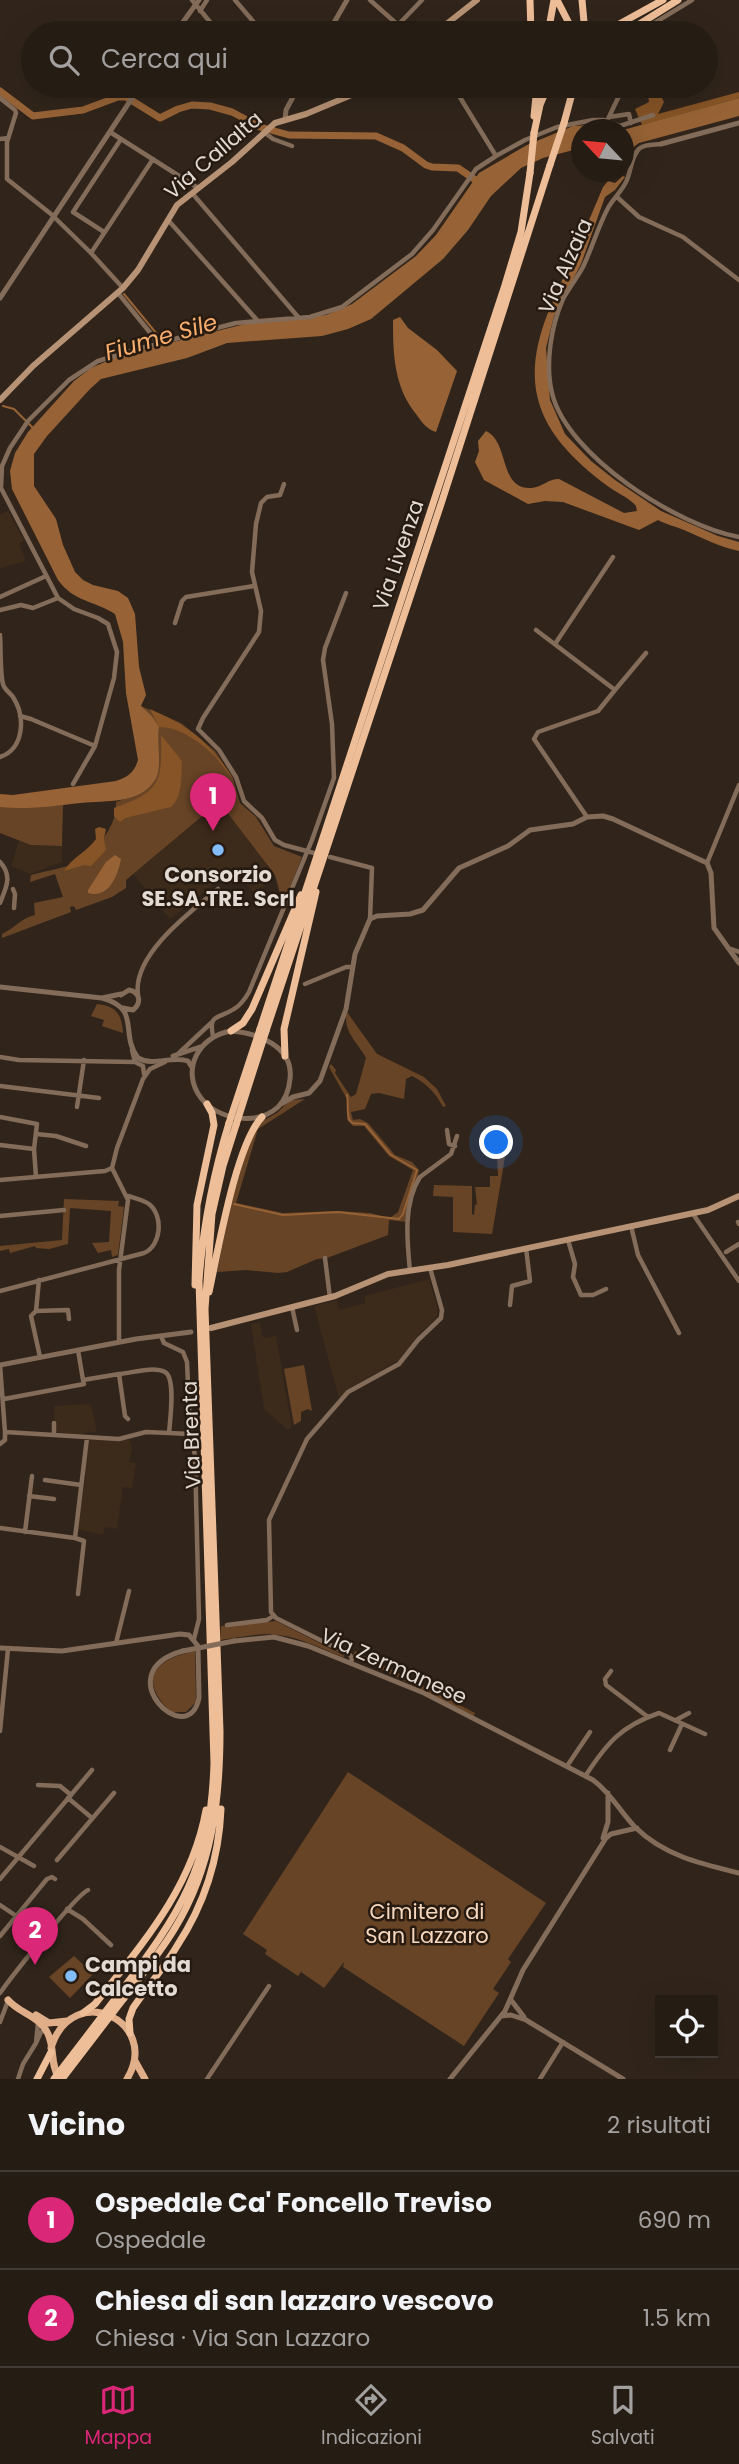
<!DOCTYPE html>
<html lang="it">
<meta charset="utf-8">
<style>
body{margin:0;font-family:Poppins,sans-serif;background:#2d251d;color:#f1f3f6}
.controls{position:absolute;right:21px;bottom:21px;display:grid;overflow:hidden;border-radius:0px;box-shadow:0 7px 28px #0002}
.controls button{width:63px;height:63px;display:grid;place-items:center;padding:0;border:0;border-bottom:2px solid #423a34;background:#251c14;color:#f1f3f6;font:35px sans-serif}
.compass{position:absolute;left:571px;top:119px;width:63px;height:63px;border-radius:50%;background:#251c14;box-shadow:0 7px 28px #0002;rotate:296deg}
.you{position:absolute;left:497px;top:1143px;width:24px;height:24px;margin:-18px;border:5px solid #fff;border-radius:50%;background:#1a73e8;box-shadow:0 0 0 10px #1a73e833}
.badge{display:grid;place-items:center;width:46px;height:46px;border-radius:50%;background:#db2777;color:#fff;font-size:23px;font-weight:700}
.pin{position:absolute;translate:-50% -58px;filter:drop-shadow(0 2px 4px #0008)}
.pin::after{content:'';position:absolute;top:37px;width:24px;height:21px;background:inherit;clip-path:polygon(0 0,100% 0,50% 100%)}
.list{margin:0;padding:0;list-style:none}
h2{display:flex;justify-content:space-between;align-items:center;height:91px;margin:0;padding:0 28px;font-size:30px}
h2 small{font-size:23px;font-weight:400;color:#a3a1a0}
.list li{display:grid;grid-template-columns:46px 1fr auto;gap:21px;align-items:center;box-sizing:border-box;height:98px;padding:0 28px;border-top:2px solid #423a34}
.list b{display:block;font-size:26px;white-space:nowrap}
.list p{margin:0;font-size:23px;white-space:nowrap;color:#a3a1a0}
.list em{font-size:23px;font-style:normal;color:#a3a1a0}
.icon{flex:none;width:38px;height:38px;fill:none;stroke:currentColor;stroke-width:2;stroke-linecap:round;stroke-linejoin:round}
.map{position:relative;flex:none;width:739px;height:2079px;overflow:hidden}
.search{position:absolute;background:#251c14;box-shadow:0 7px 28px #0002;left:21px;right:21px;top:21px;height:77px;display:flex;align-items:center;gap:18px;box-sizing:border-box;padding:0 24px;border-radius:38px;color:#a3a1a0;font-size:26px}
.sheet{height:287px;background:#251c14}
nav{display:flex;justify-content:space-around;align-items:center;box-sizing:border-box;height:98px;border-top:2px solid #423a34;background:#251c14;font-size:19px;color:#a3a1a0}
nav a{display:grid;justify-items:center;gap:4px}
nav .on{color:#db2777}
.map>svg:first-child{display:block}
.built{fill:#3c2a1b}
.green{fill:#684426}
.forest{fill:#865426}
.water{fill:#976336}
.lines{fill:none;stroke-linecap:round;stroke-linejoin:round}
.stream{stroke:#976336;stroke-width:2}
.river{stroke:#976336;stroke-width:7}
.minor{stroke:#836c59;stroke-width:4.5}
.tertiary{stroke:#836c59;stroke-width:5}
.secondary{stroke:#b79274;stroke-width:6}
.primary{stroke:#e0af89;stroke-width:7}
.trunk{stroke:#eebe98;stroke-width:7}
.tertiary-bridge{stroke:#836c59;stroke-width:5}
.trunk-bridge{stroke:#eebe98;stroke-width:7}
.poi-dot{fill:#83bcfb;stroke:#271b11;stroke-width:2.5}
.labels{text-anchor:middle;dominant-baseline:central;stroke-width:5;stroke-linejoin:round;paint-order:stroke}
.street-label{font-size:21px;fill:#e3dad3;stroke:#271b11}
.poi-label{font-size:21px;font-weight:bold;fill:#e3dad3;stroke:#271b11}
.park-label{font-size:21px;fill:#f6d7be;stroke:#271b11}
.water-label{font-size:23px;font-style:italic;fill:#faae6e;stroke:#271b11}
</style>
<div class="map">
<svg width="739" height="2079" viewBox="0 0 739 2079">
<rect width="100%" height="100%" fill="#31251b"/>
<path class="built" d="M8,511L24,541L19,544L26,561L0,568V515Z
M219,802L275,876L254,893L234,869L170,919L133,874Z
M19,840L31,845L62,846V862L30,874L11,866Z
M429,1279L438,1309L437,1318L420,1333L399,1360L353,1386L339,1398L314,1306L337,1300L339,1310L365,1303V1296Z
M260,1322L262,1336L265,1338L276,1336L292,1427L288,1430L264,1409L251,1324Z
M91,1404L97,1432L83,1433L82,1436L55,1432L54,1406Z
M89,1440H130L132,1449L129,1462L136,1463L132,1488L123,1487L117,1529L105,1527L103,1535L77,1529L86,1475L84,1474Z"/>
<path class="green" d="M141,706L181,723L215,751L233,778L240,803L256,817L274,846L302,857L283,905L275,875L219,802L126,880V888L112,897L76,910L74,906L70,907L71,912L2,938V934C15,928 21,918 35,915L34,903L63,897L55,874L30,882L31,875C65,866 88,867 107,833C114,821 116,815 116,802L139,794L158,755L156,736L158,732L151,715Z
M63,805L62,846L31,845L0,833V807Z
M97,1004C116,1006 122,1014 123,1033L102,1026L104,1020L91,1016Z
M347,1012L377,1054L424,1077L437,1089L446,1106L443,1107C436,1093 426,1083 412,1076L406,1079L404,1099L379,1093L371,1094L365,1109L351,1112L353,1120L360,1119L368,1123L395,1155L412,1162L419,1170L407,1222L389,1220L388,1235L327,1258L317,1259L287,1272L278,1273L246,1270L217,1272L231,1204L252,1133L261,1122L277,1113L290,1100L305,1099L258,1129L236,1203L283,1213L338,1211L370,1213L390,1218L398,1212L413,1170L389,1156L364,1126H353L347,1120L348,1101L329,1067L331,1064L336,1070L335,1073L351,1097L356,1094L366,1058C358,1043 342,1031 347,1012Z
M497,1157H505L492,1234L453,1232V1197L433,1196L434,1185L472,1186V1214L474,1215L475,1205L477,1204L475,1187H490V1176H498Z
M64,1199L119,1201L118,1206L124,1207L118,1255L99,1261L112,1257L111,1250L98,1253L92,1243L109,1242L111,1211L70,1208L68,1244L49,1249L36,1248L35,1246L10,1253L9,1249L0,1251V1246L62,1240Z
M304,1365L312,1411L308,1409L301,1412V1421L294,1425L284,1369Z
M276,1621L345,1656L343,1657C320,1648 295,1635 270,1634C253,1634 236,1638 220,1640L221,1626Z
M195,1651L196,1702L186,1712H171C136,1679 156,1659 195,1651Z
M355,1651L475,1713L474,1716L353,1655Z
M348,1772L546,1903L508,1959L511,1962L493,1989L499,1993L464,2046L343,1967L344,1962L324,1988L301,1972L298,1976L265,1954L267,1950L243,1934Z
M74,1956L93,1974L70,1998L49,1977Z"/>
<path class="forest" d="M658,91L664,102L658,114L739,92V98L642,125L635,109L649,102L648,95Z
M150,709C191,727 207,740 233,778C224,770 219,759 210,752C196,739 178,727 159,727Z
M161,735L182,761C181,776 183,796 171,807L125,818L120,822L114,816V808C162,791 162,781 161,735Z
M99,827L106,829L104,839L106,850L91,866L84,865L64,871C72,857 87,852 96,839L95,829Z"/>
<path class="water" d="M739,98V116L639,143L627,152V170L624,168L623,130Z
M595,125L614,129L582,130L581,148L543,158L521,168L491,196L468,230L443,259L371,319L348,329L322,336L227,343L187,358L101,379L90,389L47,436L34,454V486L56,519L63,545L75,572L83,580L93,585L118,591L128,598L135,614L139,667L146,695L141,706L151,715L159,727C156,742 163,768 155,780C139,805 106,800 81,803C53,806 28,810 0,807V794L13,795L116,781C128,777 134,773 138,760L126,693L123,642L115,614C93,600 74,602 58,580L12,489L10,471L15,453L28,432L74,381L91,368L114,358L165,344L249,323L326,315L352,304L416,256L436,235L479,173L527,145L573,126Z
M623,176L625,177L615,190L605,197L581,264L554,316L546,348L550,400L565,434L591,461L615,480L661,511L718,536L739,542V551C720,547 702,538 684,530C675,526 667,525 658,520L639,530L563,502L545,501L528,504L484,480L475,462L479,451L478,441L486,431C510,442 498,490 532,488C542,487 548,479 559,479L624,513L637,511L636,506C630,499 623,496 615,491C598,480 579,464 566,449C507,383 544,319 576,251C585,230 594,208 603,187L608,181L615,183Z
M400,317L408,328L437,350L457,371L436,432C426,429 422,422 416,414C394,387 393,354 393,320Z
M115,855L121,859C118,875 109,899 88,893V890L106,862Z"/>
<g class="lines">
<path class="stream" d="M124,294L161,339
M3,406L14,409L32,427
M234,1204L283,1215L338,1212L399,1219L403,1214L417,1170L391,1155L365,1124C361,1123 357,1124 353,1123C345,1120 349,1102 347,1095"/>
<path class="river" d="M0,91L33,116L83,110L118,97H126L160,118L178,109L192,105L210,106L232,112L260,127L289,135L376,136L403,148L426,165L432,167L458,168L477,181"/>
<path class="minor" d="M192,0L219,33
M235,0L263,33
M370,0L407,33
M200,11L207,0
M398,25L422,0
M638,33L692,0
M453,86L496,156
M0,98L15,110L16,113L7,142V179L51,214L91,253L123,288
M609,117L629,114L631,123
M607,121L618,98L627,86
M110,132L198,188
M264,132L273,139L292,146
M0,139L8,138
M661,144C654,145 646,144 640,148C631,155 631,173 626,182C621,192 613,199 608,208C598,227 592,248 583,267C577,278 569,288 563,299C551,326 545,364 552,393C567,456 678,526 739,537
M192,193L299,318
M617,197L639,217L683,237L739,280
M168,220L257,320
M104,232L73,212L121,139
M91,253L153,159
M118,293L156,340L155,344
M284,484L280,495L267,497L261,503L256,524L252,572L261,611L259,632L203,718L198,729L219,750L236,777L244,801L262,818L275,840L284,845L314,853
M0,597L46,576
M0,610L21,605L33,608L58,598
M175,623L182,601L186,597L254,586
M536,630L615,690L646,653
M0,635C1,648 0,673 3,684C4,689 10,693 13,697C26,717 24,749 0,757
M555,644L613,557
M20,716L31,719L95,746
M73,784L95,746L114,678L117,652L108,624L98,618L74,609L58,598L1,488L2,466L10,448L28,421L69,380L98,361L155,344L236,323L310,317L342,307L412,254L433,230L476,169L496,156L525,140L557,127L593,120H604L620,126L653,115
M587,817L534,739L538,732L598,711L615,690
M330,857L372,868L370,919
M0,862C13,876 6,888 0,903
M707,863L739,785
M13,889L15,894L14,908
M728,948L739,952
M305,984L346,967H352
M138,995C132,955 190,912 218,889
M213,1036C208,1013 219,1019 234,1009C241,1005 245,999 249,992L312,840L334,778L332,724L323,660L325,648L346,593
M132,1050L135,1062L143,1066L144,1074
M179,1053L211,1023
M0,1057L19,1060L135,1062
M0,1086L99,1098
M77,1107L84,1060
M0,1117L37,1124L34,1149L36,1177
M447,1130L449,1144L455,1146
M36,1134L56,1136L86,1146
M0,1145L34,1149
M0,1180L105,1171L112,1168
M693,1214L739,1281
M0,1216L64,1210
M738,1222L739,1224
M631,1226L638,1255L679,1333
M568,1240L575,1264L573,1277L581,1295H593L606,1289
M726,1252L739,1244
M325,1258L330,1298
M410,1271C407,1241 403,1203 420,1177L451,1154L457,1136
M39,1280L36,1311L31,1316L40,1357
M0,1291L144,1253C161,1246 164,1216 149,1204C143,1200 134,1198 128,1196
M510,1305L512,1286L530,1281L526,1248
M292,1307L297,1330
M36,1311L68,1310L69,1319
M161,1336L164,1343L183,1352L187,1362L190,1427L195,1456L199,1619L194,1639
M119,1342V1270L128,1200L112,1168L117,1148L143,1079L150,1069L165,1062
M78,1350L83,1380
M0,1365L5,1432L119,1439L146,1432L191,1434
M119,1374C132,1373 153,1366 165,1372C176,1378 170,1420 169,1433
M4,1399L84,1384L83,1380L119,1374L125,1416L128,1419
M54,1435V1423
M0,1444L5,1440V1432
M45,1480L81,1485
M29,1496L54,1499
M0,1528L75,1538
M25,1532L32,1476
M78,1594L84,1541L75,1538L87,1438
M227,1625L267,1620L273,1616
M116,1643L129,1591
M351,1663L352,1658L350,1655L276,1618L271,1612L269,1520L307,1439L348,1392L399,1364L418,1340L441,1318L442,1310L430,1268
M611,1671L605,1679L606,1685L648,1717
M676,1720L689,1713
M0,1731L8,1649
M670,1750L682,1724
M567,1766L590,1732
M586,1775C607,1743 621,1726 659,1713L705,1734
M38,1785L60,1786L71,1795
M68,1798L92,1818
M0,1847L34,1866
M57,1860L114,1793
M0,1879L92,1770
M0,1905L46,1936
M67,1909L83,1919L111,1945
M0,1936L47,1879L52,1877L55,1879
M0,1993C12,1976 76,1895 88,1890
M0,2022L8,2001
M38,2023L36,2043L41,2032L45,2030
M18,2079L23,2064L36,2043
M207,2079L269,1986
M540,2079L563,2042"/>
<path class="tertiary" d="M175,33L199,0
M328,33L347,0
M285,120L286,110L299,86
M661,144L739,123
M0,298L140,86
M0,987L102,998L121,994
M121,995L129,990C140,992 142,1003 133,1010L123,1008
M102,998C142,1009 119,1033 138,1058C154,1067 172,1055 188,1061L191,1066
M231,1031C257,1033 294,1046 290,1079C289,1090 286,1099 278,1107C257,1126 218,1120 201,1098C180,1070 199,1036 231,1031Z
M173,1056L200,1047
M281,1104L293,1097L309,1093L320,1081L346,1009L355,954L370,919L377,916L410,914L423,910L459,868L508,846L530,830L573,824L587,817L603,816L613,819L707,863L711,873L714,928L739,963
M0,1365L136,1339L191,1332
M234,1641L274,1637L308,1646L424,1693L593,1780C611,1793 621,1813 636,1828C665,1856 702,1864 739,1873
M0,1648L62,1651L180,1634L189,1635L198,1646L199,1698C188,1752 106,1672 183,1651
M603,1838L608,1822V1793
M511,2000L524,2017
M501,2016L511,2015L526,2020L623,2079
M450,2079L505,2011L523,1970L606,1838L611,1834L637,1828"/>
<path class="secondary" d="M435,33L477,0
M0,400L33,366L123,288L138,270L177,205L232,162L275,123L306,114L373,86
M211,1328L335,1296L388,1274L448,1265L708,1210L739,1196"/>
<path class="primary" d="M8,2000C19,2013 41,2017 48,2034C55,2049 50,2064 59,2078
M36,2015L49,2023L67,2021
M51,2048C72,1979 162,2021 127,2079
M135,2061L145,2079"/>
<path class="trunk" d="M530,0L531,33
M557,0L574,33
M582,0L585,33
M548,33L554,0
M603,33L663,0
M625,33L678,0
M534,116L537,86
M564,123L574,86
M534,133L540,105L548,86
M260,1029L505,285L521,232L530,173
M231,1031L243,1023L252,1009L301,895
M266,1031L442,501L550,165
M285,1056L284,1029L316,892
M195,1285L197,1205L214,1125L212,1113L207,1104
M209,1292C218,1251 236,1144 262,1117
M119,1994C180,1914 211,1867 214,1763L199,1281C203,1226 213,1175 229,1123
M124,1998C142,1975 160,1953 175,1928C212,1867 220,1801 220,1731L205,1309L212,1214L223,1166L236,1125
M83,2013L95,2004C142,1944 192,1888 206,1810
M130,2033L129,2019L133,2008C147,1987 164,1968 177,1946C204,1905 219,1858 221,1809
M37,2079L51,2052"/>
<path class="tertiary-bridge" d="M183,1651L234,1641"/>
<path class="trunk-bridge" d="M550,165L564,123
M530,173L534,133
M229,1123L260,1029
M236,1125L266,1031
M54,2079L119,1994
M62,2079L124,1998"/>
</g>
<g class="poi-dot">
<circle cx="218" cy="850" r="7"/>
<circle cx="71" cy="1976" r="7"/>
</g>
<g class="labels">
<g class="street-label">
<text transform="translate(213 155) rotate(-41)">Via Callalta</text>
<text transform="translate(565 266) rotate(-66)">Via Alzaia</text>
<text transform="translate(398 555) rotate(-71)">Via Livenza</text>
<text transform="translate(191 1435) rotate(-92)">Via Brenta</text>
<text transform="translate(394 1666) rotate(24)">Via Zermanese</text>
</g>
<g class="poi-label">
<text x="218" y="874">Consorzio<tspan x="218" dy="24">SE.SA.TRE. Scrl</tspan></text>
<text x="85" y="1964" text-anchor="start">Campi da<tspan x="85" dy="24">Calcetto</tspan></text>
</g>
<g class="park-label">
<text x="427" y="1911">Cimitero di<tspan x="427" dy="24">San Lazzaro</tspan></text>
</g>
<g class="water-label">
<text transform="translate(161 337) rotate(-16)">Fiume Sile</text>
</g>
</g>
</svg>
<div class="controls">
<button><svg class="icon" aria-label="locate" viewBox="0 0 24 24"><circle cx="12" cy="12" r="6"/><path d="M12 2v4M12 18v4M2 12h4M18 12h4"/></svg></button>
</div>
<svg class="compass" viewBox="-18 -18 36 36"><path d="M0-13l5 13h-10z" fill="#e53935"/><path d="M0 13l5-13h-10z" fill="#a3a1a0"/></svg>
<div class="you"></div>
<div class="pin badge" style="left:213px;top:831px">1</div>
<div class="pin badge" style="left:35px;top:1965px">2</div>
<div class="search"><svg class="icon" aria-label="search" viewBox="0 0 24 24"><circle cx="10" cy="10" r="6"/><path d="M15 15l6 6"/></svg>Cerca qui</div>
</div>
<section class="sheet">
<h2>Vicino<small>2 risultati</small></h2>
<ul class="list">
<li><span class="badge">1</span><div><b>Ospedale Ca' Foncello Treviso</b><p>Ospedale</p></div><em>690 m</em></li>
<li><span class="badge">2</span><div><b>Chiesa di san lazzaro vescovo</b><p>Chiesa · Via San Lazzaro</p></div><em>1.5 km</em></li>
</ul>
</section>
<nav>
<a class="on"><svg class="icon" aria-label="map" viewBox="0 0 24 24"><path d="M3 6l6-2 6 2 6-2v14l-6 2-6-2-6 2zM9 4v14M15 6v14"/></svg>Mappa</a>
<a><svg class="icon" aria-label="directions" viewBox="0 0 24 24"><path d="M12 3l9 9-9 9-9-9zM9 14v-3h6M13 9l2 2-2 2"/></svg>Indicazioni</a>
<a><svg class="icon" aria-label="saved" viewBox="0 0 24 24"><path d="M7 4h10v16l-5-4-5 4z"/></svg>Salvati</a>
</nav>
